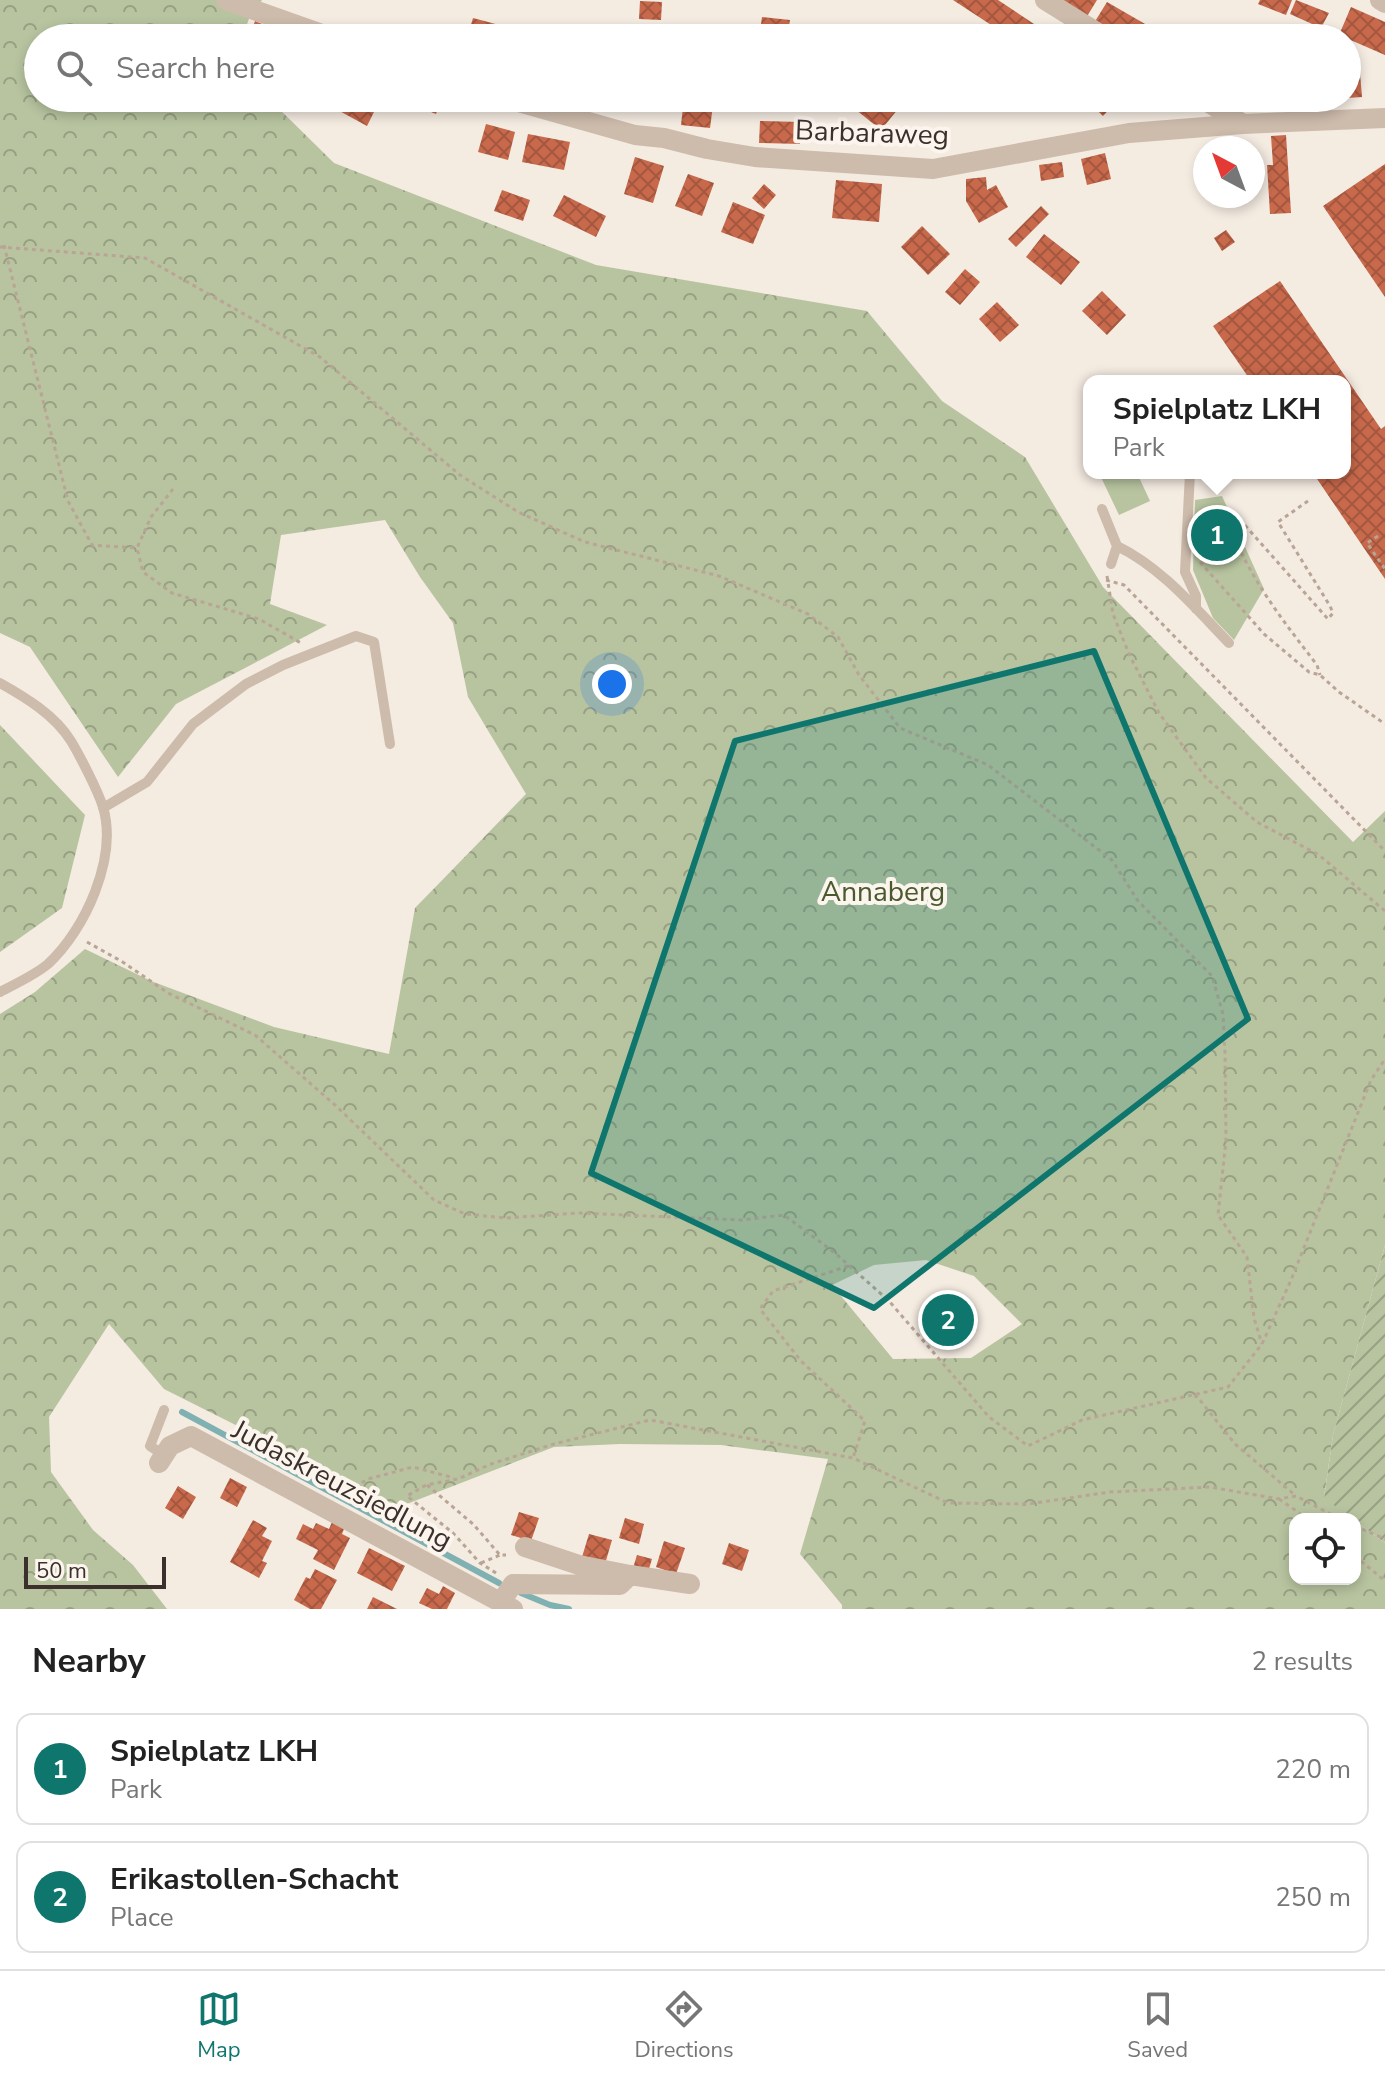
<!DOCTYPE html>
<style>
body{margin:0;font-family:"Nunito Sans",sans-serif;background:#f2f2f2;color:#222}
.controls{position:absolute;right:24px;bottom:24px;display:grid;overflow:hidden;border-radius:16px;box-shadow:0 4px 12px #0003}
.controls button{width:72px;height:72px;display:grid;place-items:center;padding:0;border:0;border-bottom:2px solid #e0e0e0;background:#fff;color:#222;font:40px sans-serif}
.compass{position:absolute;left:1193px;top:136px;width:72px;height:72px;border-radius:50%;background:#fff;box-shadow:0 4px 12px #0003;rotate:319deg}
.scale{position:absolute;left:24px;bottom:20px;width:142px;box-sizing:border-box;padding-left:8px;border:4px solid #3b302b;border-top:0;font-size:22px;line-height:28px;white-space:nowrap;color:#3b302b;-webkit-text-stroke:6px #fbf5ee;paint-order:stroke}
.you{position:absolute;left:612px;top:684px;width:28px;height:28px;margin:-20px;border:6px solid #fff;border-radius:50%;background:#1a73e8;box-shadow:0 0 0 12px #1a73e833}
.badge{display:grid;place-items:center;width:52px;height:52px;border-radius:50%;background:#0f766e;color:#fff;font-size:26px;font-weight:700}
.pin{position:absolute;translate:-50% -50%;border:4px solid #fff;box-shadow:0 2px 8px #0006}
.popup{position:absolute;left:1083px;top:375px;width:268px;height:104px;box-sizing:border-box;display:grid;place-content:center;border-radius:16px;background:#fff;filter:drop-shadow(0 2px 6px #0005);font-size:26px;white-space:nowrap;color:#767676}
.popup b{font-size:30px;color:#222}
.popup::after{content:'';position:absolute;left:50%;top:100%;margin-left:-16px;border:16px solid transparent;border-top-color:#fff}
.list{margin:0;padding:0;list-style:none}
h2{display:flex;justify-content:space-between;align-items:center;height:104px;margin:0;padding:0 32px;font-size:34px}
h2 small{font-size:26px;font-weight:400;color:#767676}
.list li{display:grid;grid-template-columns:52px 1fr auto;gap:24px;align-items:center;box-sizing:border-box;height:112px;margin:0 16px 16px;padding:0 16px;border:2px solid #e0e0e0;border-radius:16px}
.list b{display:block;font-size:30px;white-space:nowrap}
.list p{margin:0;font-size:26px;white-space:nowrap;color:#767676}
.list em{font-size:26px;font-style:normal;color:#767676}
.icon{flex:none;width:44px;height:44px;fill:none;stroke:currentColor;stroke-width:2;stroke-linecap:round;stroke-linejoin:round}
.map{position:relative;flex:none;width:1385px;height:1609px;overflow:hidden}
.search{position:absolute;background:#fff;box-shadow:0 4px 12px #0003;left:24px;right:24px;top:24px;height:88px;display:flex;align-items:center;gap:20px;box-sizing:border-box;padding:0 28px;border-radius:44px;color:#767676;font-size:30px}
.sheet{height:360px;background:#fff}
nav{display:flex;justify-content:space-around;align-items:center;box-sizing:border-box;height:112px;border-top:2px solid #e0e0e0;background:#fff;font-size:22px;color:#767676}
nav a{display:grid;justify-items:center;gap:4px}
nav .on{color:#0f766e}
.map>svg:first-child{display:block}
.green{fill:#b8c4a0}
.forest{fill:url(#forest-crowns);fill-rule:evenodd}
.garden{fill:url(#garden-furrows)}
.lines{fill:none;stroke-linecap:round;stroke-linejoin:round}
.stream{stroke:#7fb0b2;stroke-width:6}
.building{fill:url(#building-cross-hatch)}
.path{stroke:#b9a596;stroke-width:3;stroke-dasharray:4 4;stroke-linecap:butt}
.lane{stroke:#cdbbac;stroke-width:10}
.street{stroke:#cdbbac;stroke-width:20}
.marked{fill:#0f766e;fill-opacity:0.2;stroke:#0f766e;stroke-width:6;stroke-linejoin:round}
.labels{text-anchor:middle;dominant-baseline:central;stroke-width:8;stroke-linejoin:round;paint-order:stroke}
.street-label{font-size:28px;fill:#3b302b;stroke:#fbf5ee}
.park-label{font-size:28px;fill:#4a5a2e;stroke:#fbf5ee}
</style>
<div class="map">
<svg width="1385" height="1609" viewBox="0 0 1385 1609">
<defs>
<pattern id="forest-crowns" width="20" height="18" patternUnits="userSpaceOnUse" patternTransform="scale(2)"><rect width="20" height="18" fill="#b8c4a0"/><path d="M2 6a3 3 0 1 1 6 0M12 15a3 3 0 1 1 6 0" fill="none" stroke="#97a083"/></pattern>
<pattern id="garden-furrows" width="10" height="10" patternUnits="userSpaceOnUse" patternTransform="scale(2)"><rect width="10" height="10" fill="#b8c4a0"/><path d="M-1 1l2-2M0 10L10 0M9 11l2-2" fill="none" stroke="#97a083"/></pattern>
<pattern id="building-cross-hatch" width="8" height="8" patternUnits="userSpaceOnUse" patternTransform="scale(2)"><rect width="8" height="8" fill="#c8694b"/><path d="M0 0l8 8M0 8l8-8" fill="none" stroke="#a4573f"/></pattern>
</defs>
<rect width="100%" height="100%" fill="#f4ebe1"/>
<path class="green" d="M1099,473H1137L1150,501L1119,515Z
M1222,496L1264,589L1234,640L1213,618L1193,570L1195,500Z"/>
<path class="forest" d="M0,0H262L250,16L242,38H38V98H268L334,163L596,265L867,311L942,401L1025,457L1103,587L1353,842L1385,811V1245L1333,1435L1324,1497L1353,1519H1295V1579H1355V1521L1385,1543V1609H842V1605L800,1554L828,1459L721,1445L620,1444L554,1447L399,1507L164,1389L109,1324L49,1417L51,1472L93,1530L133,1565L167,1609H0V1014L35,992L85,949L151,981L274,1027L389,1054L415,908L526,794L468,697L453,623L420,577L385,520L281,535L270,604L327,625L176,704L118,777L30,647L0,633ZM926,1260L974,1276L1022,1324L971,1358L893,1359L832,1285L874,1265Z
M0,725L85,815L62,908L0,952Z"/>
<path class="garden" d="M1385,1245V1543L1324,1498L1333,1435Z"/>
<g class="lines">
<path class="stream" d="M182,1412L499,1583
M521,1593L550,1605L569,1609"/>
</g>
<path class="building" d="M953,0H998L1043,30L1038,38H1011Z
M1057,0H1097L1086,18Z
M1260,0H1292L1286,15L1258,4Z
M1296,0L1329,13L1321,28L1290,14Z
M640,1L662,2L661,20L639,19Z
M1107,2L1152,28L1146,38H1119L1094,23Z
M1351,7L1385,22V55L1339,35Z
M762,17L790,20L787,38H759Z
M473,18L503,26L499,38H467Z
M255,21L282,32L280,38H249Z
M577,27L600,29L599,38H575Z
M1347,57L1359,61L1362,97L1347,98Z
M327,98H371L379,102L367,126L334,108L337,103Z
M422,98H442L436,114L419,107Z
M684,98H714L710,128L681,125Z
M855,98H884L898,109L881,130L850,105Z
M1084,98H1117L1119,99L1103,116Z
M760,121L801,122L800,144L759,143Z
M486,124L515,132L508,160L478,152Z
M528,134L570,142L564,170L522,162Z
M1286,135L1291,213L1270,214L1267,165H1273L1271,136Z
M1105,153L1111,179L1087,185L1081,159Z
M635,157L664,166L653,203L624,194Z
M1062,162L1064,177L1041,181L1039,165Z
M1385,164V297L1323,206Z
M688,174L714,183L702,216L675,206Z
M986,177L987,190L996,185L1008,207L979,223L966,201V179Z
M836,180L882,184L879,222L832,218Z
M764,184L776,195L764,209L752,198Z
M502,190L530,200L523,221L494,211Z
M564,195L606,216L596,237L553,216Z
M733,202L765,215L753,244L721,232Z
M1041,206L1049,214L1016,247L1008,239Z
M922,226L950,254L928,275L901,247Z
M1226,230L1235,242L1222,251L1214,238Z
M1044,234L1080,262L1061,285L1026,257Z
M965,269L980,282L960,305L945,292Z
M1280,281L1381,429L1385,426V579L1313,473H1345V381H1251L1213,326Z
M1102,291L1126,315L1107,335L1082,311Z
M997,302L1019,325L1000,342L979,319Z
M934 1318a14 14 0 1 1 28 0a14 14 0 1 1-28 0Z
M230,1478L247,1487L237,1507L220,1498Z
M178,1486L196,1497L183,1519L165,1508Z
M519,1512L539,1518L531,1541L511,1535Z
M625,1518L644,1524L639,1544L619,1538Z
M253,1520L267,1528L262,1536L272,1541L262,1561L267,1563L259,1578L230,1562Z
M332,1522L344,1529L342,1534L350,1538L334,1570L313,1559L318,1550L296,1539L303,1524L313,1529L316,1523L329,1529Z
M589,1534L612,1540L605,1564L582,1557Z
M664,1541L685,1548L676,1574L656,1567Z
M729,1543L749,1550L742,1571L722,1564Z
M369,1548L405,1566L392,1591L357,1573Z
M637,1555L652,1559L648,1572L633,1568Z
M315,1569L337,1580L321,1609H310L294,1600L306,1577L310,1579Z
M443,1586L455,1593L447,1609H432L419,1603L427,1588L439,1594Z
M373,1597L397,1609H367Z"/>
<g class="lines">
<path class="path" d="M4,245L68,501L92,545L137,548
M0,247L145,258L320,357L460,475L518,512L585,542L719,576L808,614L838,637L859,675L900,728L988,765L1112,860L1138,901L1212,976L1223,1014L1225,1053L1226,1140L1218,1215L1247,1257L1254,1318L1262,1344
M173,489L151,517L137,548L143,572L172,593L259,619L301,643
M1308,501L1278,522L1330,606L1333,613L1328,619L1234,513L1228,511L1226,515C1245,573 1281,618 1317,665L1320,675
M1378,536L1367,543L1385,569
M1200,562L1264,634L1309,672L1320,675L1339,692L1385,724
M1107,576L1113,614L1129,654L1159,713L1206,778L1257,822L1319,855L1385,911
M1106,580L1124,585L1385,851
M87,942L121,961L168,993L255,1035L335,1105L434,1200L465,1214L506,1218L579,1213L741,1220L784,1215L835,1253L889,1301L989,1417L1028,1446L1082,1420L1228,1387L1262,1344L1291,1280L1371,1080L1385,1059
M848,1266L773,1291L760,1309L801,1361L865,1421L853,1458
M1195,1394L1235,1444L1296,1496
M427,1485L473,1524L500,1555H506
M341,1495L368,1479L413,1467L454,1478
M1279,1499L1308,1519
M1355,1526L1385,1539
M1355,1556L1385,1581
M481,1563L500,1555
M496,1573L480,1563L453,1533L407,1496L426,1485L458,1479L491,1464L554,1444L650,1420L853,1458L948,1503L1028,1504L1110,1492L1210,1487L1279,1499L1296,1496L1340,1519"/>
<path class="lane" d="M1190,473L1185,572L1196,596V609
M1102,509L1117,546L1111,564
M1117,546C1161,567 1196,609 1229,643
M0,683C25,697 55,715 71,741C80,756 98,791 103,807C118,858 85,930 48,964C35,975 15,984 0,992
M103,808L147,782L193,724L246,684L283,665L356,636L374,642L390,744
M164,1410L150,1446L164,1455"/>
<path class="street" d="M226,0L333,38
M1045,0L1106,38
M1380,0L1385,3
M504,98L635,135L664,138L707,149L755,157L933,169L1129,133L1243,124L1385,118
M1201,98L1243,124
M159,1463L170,1446L191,1436L513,1609
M525,1547L579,1565L630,1575
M505,1605V1596L513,1584L620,1585L630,1575L690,1584"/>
</g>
<path class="marked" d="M1094,651L1248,1019L874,1308L591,1173L735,741Z"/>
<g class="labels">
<g class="street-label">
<text transform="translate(872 133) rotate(2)">Barbaraweg</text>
<text transform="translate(342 1485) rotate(28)">Judaskreuzsiedlung</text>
</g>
<g class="park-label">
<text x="883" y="892">Annaberg</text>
</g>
</g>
</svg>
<div class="controls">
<button><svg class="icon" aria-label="locate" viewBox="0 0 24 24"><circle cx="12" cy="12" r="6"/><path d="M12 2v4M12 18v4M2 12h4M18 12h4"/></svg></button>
</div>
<svg class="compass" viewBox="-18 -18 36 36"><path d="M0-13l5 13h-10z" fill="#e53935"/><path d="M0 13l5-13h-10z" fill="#767676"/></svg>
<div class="scale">50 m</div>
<div class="you"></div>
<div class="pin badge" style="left:1217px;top:535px">1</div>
<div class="popup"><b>Spielplatz LKH</b>Park</div>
<div class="pin badge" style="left:948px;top:1320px">2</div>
<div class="search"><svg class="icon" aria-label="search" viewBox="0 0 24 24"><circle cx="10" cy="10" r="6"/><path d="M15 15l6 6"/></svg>Search here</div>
</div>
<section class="sheet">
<h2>Nearby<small>2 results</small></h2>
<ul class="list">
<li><span class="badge">1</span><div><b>Spielplatz LKH</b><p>Park</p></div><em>220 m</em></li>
<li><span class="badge">2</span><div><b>Erikastollen-Schacht</b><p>Place</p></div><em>250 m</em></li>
</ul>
</section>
<nav>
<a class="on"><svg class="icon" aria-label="map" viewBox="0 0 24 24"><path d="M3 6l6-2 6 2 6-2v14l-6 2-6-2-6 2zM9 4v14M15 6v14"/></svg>Map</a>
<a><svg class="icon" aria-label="directions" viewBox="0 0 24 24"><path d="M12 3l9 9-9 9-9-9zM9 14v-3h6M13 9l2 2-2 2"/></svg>Directions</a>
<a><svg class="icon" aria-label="saved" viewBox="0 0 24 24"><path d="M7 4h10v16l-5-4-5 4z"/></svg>Saved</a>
</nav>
